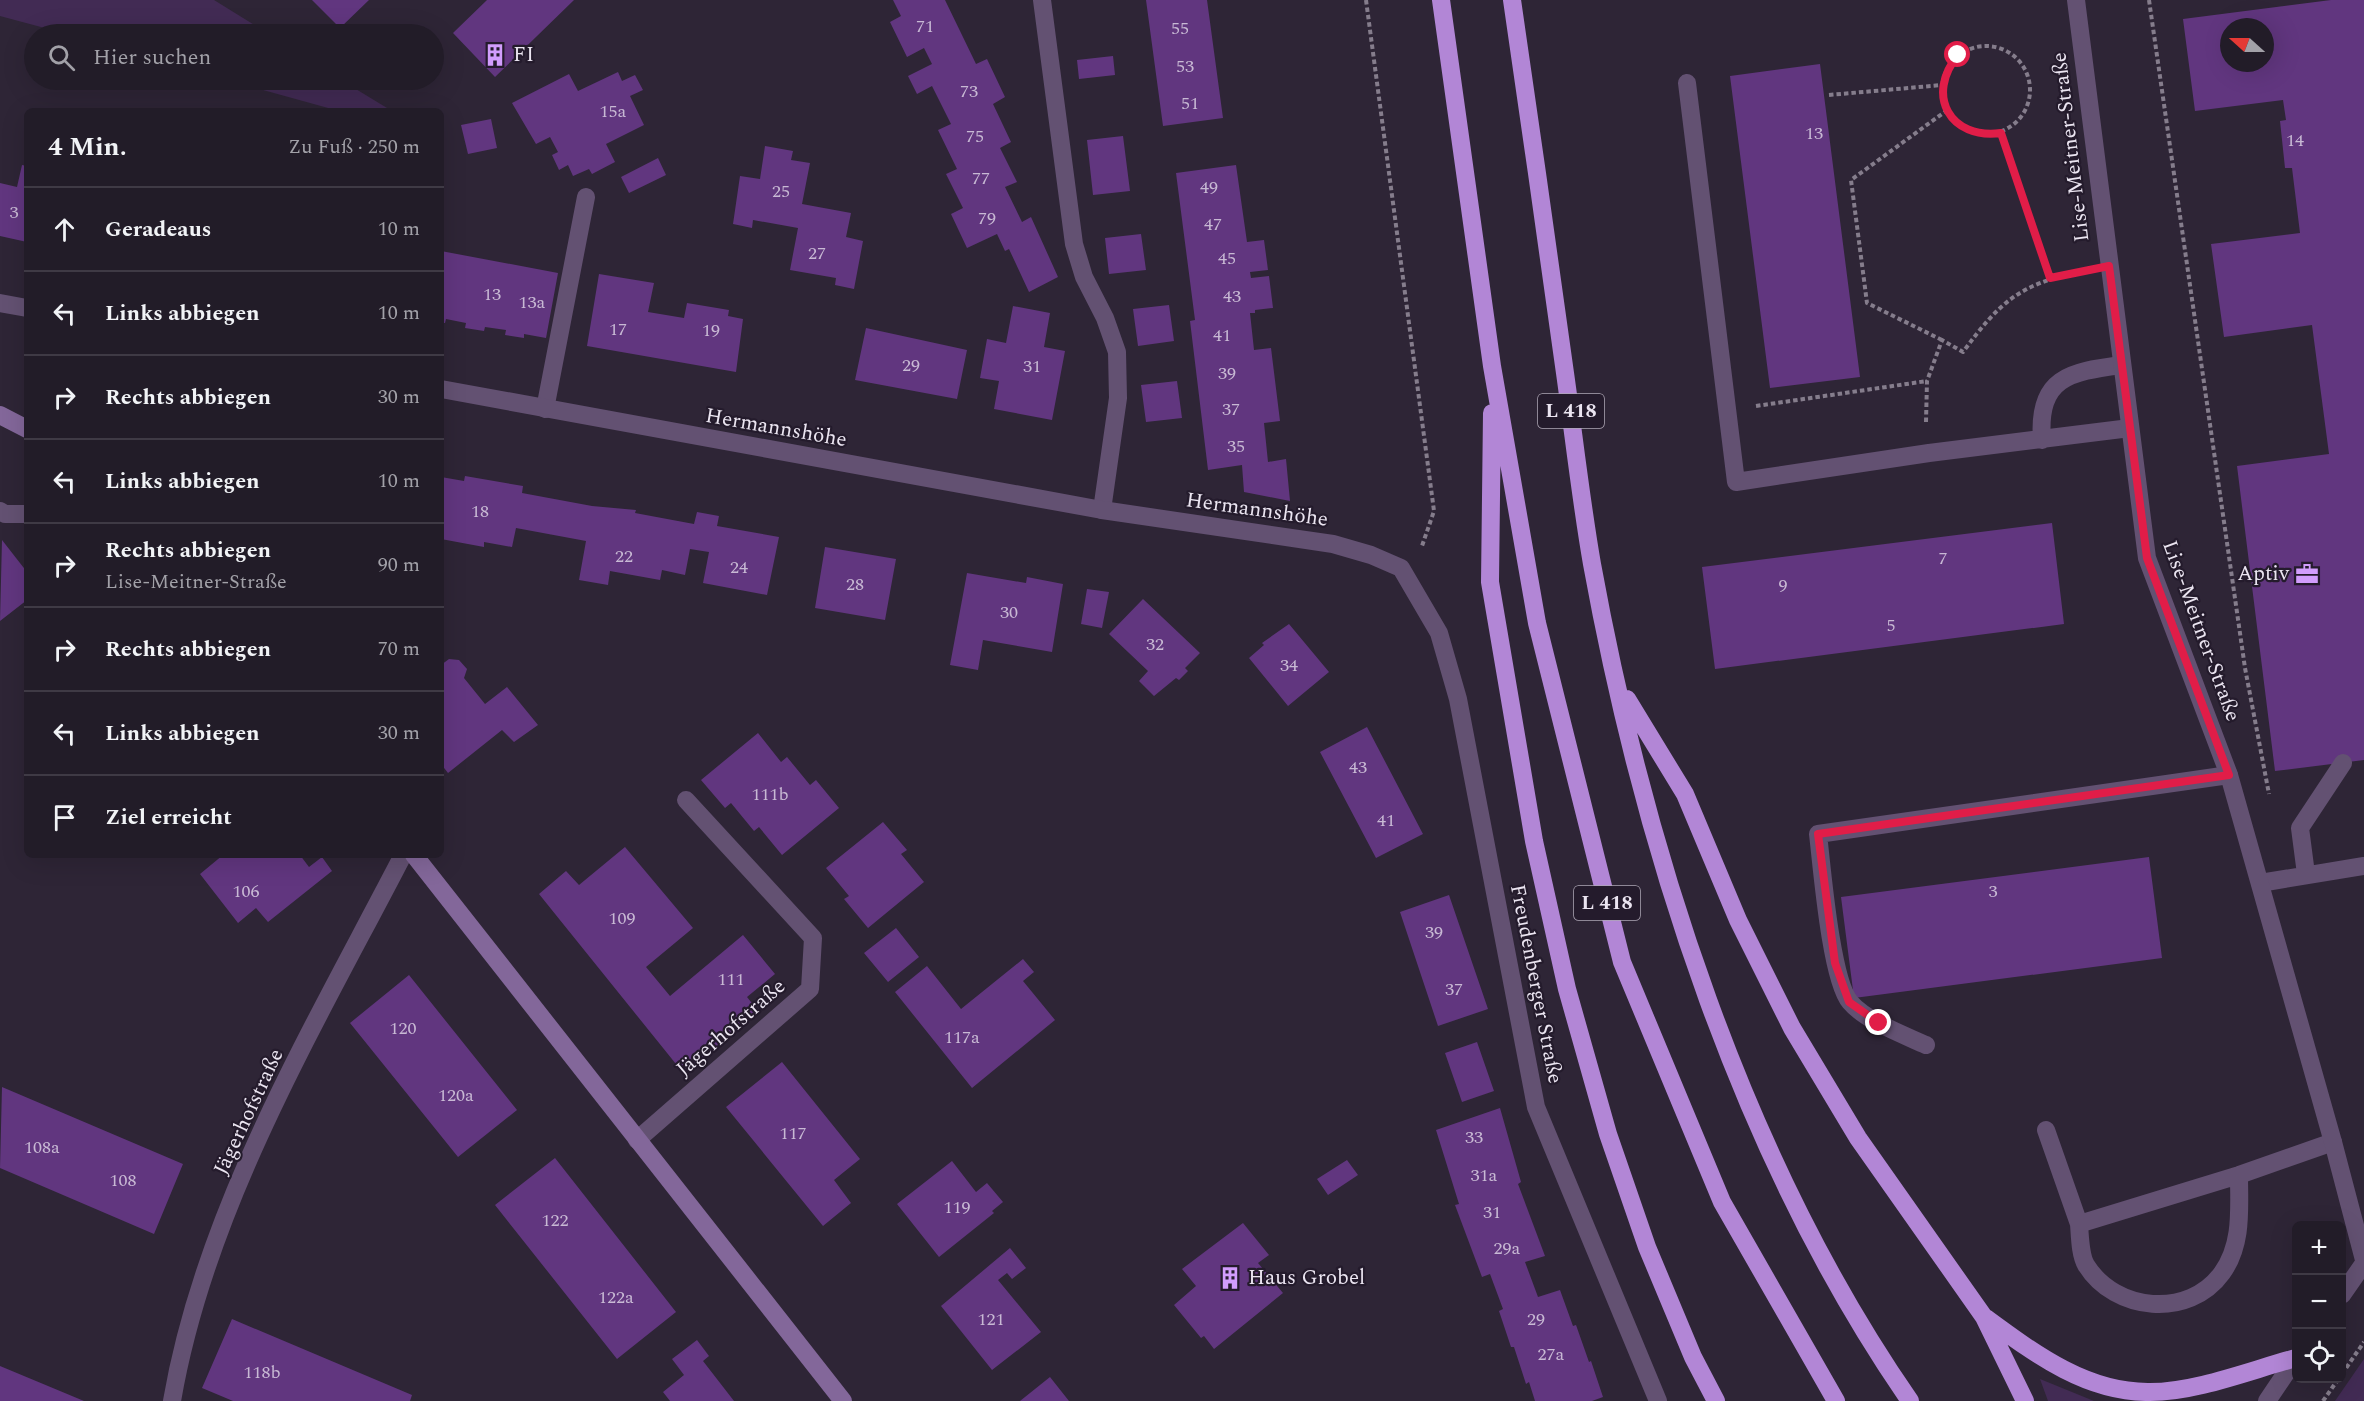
<!DOCTYPE html>
<html lang="de">
<meta charset="utf-8">
<style>
body{margin:0;font-family:Spectral,serif;background:#2e2934;color:#f1f3f6}
.controls{position:absolute;right:18px;bottom:18px;display:grid;overflow:hidden;border-radius:9px;box-shadow:0 6px 24px #0002}
.controls button{width:54px;height:54px;display:grid;place-items:center;padding:0;border:0;border-bottom:2px solid #3f3a45;background:#221c28;color:#f1f3f6;font:30px sans-serif}
.compass{position:absolute;left:2220px;top:18px;width:54px;height:54px;border-radius:50%;background:#221c28;box-shadow:0 6px 24px #0002;rotate:291deg}
.stop{position:absolute;width:18px;height:18px;margin:-14px;border:4px solid #e11d48;border-radius:50%;background:#fff}
.stop.end{background:#e11d48;border-color:#fff;box-shadow:0 2px 6px #0008}
.list{margin:0;padding:0;list-style:none}
h2{display:flex;justify-content:space-between;align-items:center;height:78px;margin:0;padding:0 24px;font-size:26px}
h2 small{font-size:20px;font-weight:400;color:#a2a1a8}
.list li{display:grid;grid-template-columns:39px 1fr auto;gap:18px;align-items:center;box-sizing:border-box;height:84px;padding:0 24px;border-top:2px solid #3f3a45}
.list b{display:block;font-size:22px;white-space:nowrap}
.list p{margin:0;font-size:20px;white-space:nowrap;color:#a2a1a8}
.list em{font-size:20px;font-style:normal;color:#a2a1a8}
.icon{flex:none;width:33px;height:33px;fill:none;stroke:currentColor;stroke-width:2;stroke-linecap:round;stroke-linejoin:round}
.map{position:relative;flex:none;width:2364px;height:1401px;overflow:hidden}
.search{position:absolute;background:#221c28;box-shadow:0 6px 24px #0002;left:24px;top:24px;width:420px;height:66px;display:flex;align-items:center;gap:15px;box-sizing:border-box;padding:0 21px;border-radius:33px;color:#a2a1a8;font-size:22px}
.panel{position:absolute;background:#221c28;box-shadow:0 6px 24px #0002;left:24px;top:108px;width:420px;height:750px;border-radius:9px}
.map>svg:first-child{display:block}
.green{fill:#422b54}
.building{fill:#61367f;fill-rule:evenodd}
.lines{fill:none;stroke-linecap:round;stroke-linejoin:round}
.path{stroke:#857d8c;stroke-width:4;stroke-dasharray:4.5 3;stroke-linecap:butt}
.lane{stroke:#635172;stroke-width:18}
.street{stroke:#635172;stroke-width:18}
.secondary{stroke:#83679a;stroke-width:18}
.highway{stroke:#b286d6;stroke-width:18}
.route{stroke:#e11d48;stroke-width:8}
.labels{text-anchor:middle;dominant-baseline:central;stroke-width:4.5;stroke-linejoin:round;paint-order:stroke}
.number-label{font-size:18px;fill:#c8b9d4}
.shield{fill:#241b2c;stroke:#afa8b6;stroke-width:1.5}
.shield-label{font-size:20px;font-weight:bold;fill:#ebe5f1}
.poi-label{font-size:21px;fill:#ebe5f1;stroke:#241b2c;text-anchor:start}
.street-label{font-size:21px;fill:#ebe5f1;stroke:#241b2c}
</style>
<div class="map">
<svg width="2364" height="1401" viewBox="0 0 2364 1401">
<rect width="100%" height="100%" fill="#2e2536"/>
<path class="green" d="M0,0H214L269,34H67L0,16Z
M227,80H341L392,111H339Z
M2364,1359V1401H2335Z
M2040,1379L2094,1401H2048Z"/>
<path class="building" d="M312,0H369L340,28Z
M487,0H574L495,77L453,33Z
M893,0H945L976,64L987,59L1005,97L993,104L1011,142L1000,148L1017,182L1005,187L1022,222L1031,217L1058,277L1029,292L1009,249L1005,251L997,234L967,248L951,214L963,208L946,174L957,169L938,130L951,124L932,86L917,94L908,76L932,64L924,48L907,57L890,22L901,16Z
M1146,0H1207L1223,118L1163,126Z
M2331,0H2364V760L2275,771L2237,466L2329,454L2312,325L2224,337L2211,244L2300,233L2292,168H2285L2280,121L2286,120L2283,100L2195,111L2183,19ZM2229,27H2265V63H2229Z
M1113,56L1115,75L1079,79L1077,60Z
M1820,64L1860,377L1770,388L1730,76Z
M618,72L622,81L635,75L643,90L630,96L644,125L606,144L615,162L592,174L589,169L573,176L568,165L559,170L552,155L558,152L550,137L536,144L512,103L569,74L578,91Z
M491,119L497,148L468,154L461,125Z
M1123,136L1130,191L1093,195L1087,140Z
M765,146L793,151L791,160L810,163L802,204L851,213L846,237L863,241L854,289L835,285L836,278L790,270L798,228L753,220L752,228L733,224L740,176L760,179Z
M658,158L666,175L629,193L621,177Z
M22,165L27,166V242L0,236V183L17,187Z
M1236,165L1247,242L1264,240L1268,270L1250,272L1251,278L1269,276L1273,308L1255,310V313H1250L1254,350L1271,348L1280,421L1264,423L1268,462L1286,459L1290,501L1244,492L1242,465L1208,470L1190,321L1195,320L1176,173Z
M1141,234L1146,270L1109,274L1105,238Z
M441,251L558,273L546,338L524,334V338L505,335L506,330L485,327L484,331L465,328L466,323L446,319L445,323H441Z
M599,274L654,283L648,312L684,318L687,303L729,310L728,316L743,319L736,372L587,346Z
M1169,305L1174,341L1138,346L1133,309Z
M1013,306L1050,313L1044,347L1065,351L1052,420L994,409L999,381L980,378L987,339L1006,343Z
M866,328L967,350L957,399L855,380Z
M1177,381L1182,418L1146,422L1141,385Z
M465,476L523,486L522,493L592,506L636,510L635,513L694,524L697,512L719,516L717,526L779,537L767,595L703,583L709,552L690,549L685,575L662,570L660,580L610,571L608,585L579,580L586,541L516,528L512,547L484,542V547L441,539V477L464,481Z
M2052,523L2064,624L1715,669L1702,567Z
M2,540L27,572V600L0,621Z
M825,547L896,559L885,620L815,608Z
M967,573L1026,583L1027,577L1063,584L1052,652L983,640L978,670L950,665Z
M1087,589L1109,592L1102,628L1081,624Z
M1143,599L1200,653L1185,668L1188,671L1179,680L1176,678L1154,696L1139,681L1148,671L1109,634Z
M1289,624L1329,672L1288,706L1249,658L1264,645L1262,643Z
M449,659L459,660L467,669L464,678L485,704L507,687L538,725L514,742L502,730L448,773L441,764V665Z
M1367,727L1423,834L1376,858L1320,752Z
M758,733L781,762L787,757L810,785L816,780L839,808L782,855L759,827L754,831L731,803L725,808L701,780Z
M883,822L907,850L901,854L924,882L868,928L844,899L849,896L826,868Z
M625,847L693,928L646,967L670,996L743,935L775,974L747,997L759,1012L684,1074L539,894L566,871L579,885Z
M223,855H300L309,867L322,857L332,871L268,922L256,908L238,923L200,874Z
M2149,857L2162,958L1854,998L1841,897Z
M1449,895L1488,1009L1438,1026L1400,912Z
M896,928L919,957L888,982L864,953Z
M1023,959L1034,972L1023,981L1055,1020L972,1088L895,992L927,966L961,1009Z
M409,975L517,1110L458,1157L350,1023Z
M1477,1042L1494,1091L1462,1102L1445,1053Z
M782,1062L860,1159L834,1180L851,1203L823,1226L726,1107Z
M2,1087L183,1164L154,1234L0,1168Z
M1500,1108L1521,1182L1518,1184L1545,1256L1525,1262L1538,1297L1560,1290L1573,1326L1576,1325L1589,1362L1591,1361L1603,1397L1592,1401H1535L1529,1382L1526,1384L1514,1347H1511L1499,1311L1503,1309L1490,1274L1482,1277L1455,1205L1459,1204L1436,1130Z
M555,1158L676,1312L617,1359L495,1205Z
M1347,1160L1358,1175L1328,1195L1317,1179Z
M952,1161L976,1192L987,1183L1003,1202L992,1211L994,1213L939,1257L897,1204Z
M1243,1223L1269,1255L1258,1263L1283,1293L1214,1349L1204,1336L1201,1338L1174,1305L1196,1286L1182,1269Z
M1010,1248L1026,1268L1012,1279L1007,1273L998,1280L1041,1332L992,1370L941,1306Z
M232,1319L412,1395L410,1401H233L202,1388Z
M697,1340L709,1356L703,1361L734,1401H670L663,1392L684,1375L672,1359Z
M0,1366L84,1401H0Z
M1050,1377L1069,1401H1020Z"/>
<g class="lines">
<path class="path" d="M1366,0L1434,511L1422,546
M2149,0L2245,668L2269,794
M1942 90a44 44 0 1 1 88 0a44 44 0 1 1-88 0Z
M1829,95L1942,85
M2001,133L2050,278
M1942,340L1867,303L1851,180L1946,111
M1756,406L1927,381
M1926,422L1927,381L1942,340L1963,352C1999,303 2019,284 2080,272
M2342,1374L2364,1342
M2323,1401L2339,1378"/>
<path class="lane" d="M1042,0L1074,244L1084,277L1105,318L1117,352L1118,398L1102,510
M1687,83L1736,482L1929,453L2130,428
M545,409L586,197
M2042,440C2037,377 2070,372 2121,365
M0,511L5,514H27
M2306,874L2300,828L2343,763
M2260,883L2364,866
M1926,1045C1904,1035 1866,1021 1850,1002C1831,980 1822,868 1818,834L2229,775
M2046,1130L2079,1224
M637,1140L810,989L813,938L686,800
M2239,1175C2239,1208 2243,1244 2222,1273C2189,1319 2115,1312 2086,1265C2080,1255 2080,1236 2079,1224L2239,1175L2333,1142"/>
<path class="street" d="M2076,0L2147,558L2229,775L2333,1142L2364,1260
M0,303L27,308
M441,389L1102,510L1333,544L1371,555L1401,568L1439,633L1458,699L1536,1107L1658,1401
M2342,1295L2364,1263
M172,1401C205,1208 314,1027 403,855
M2267,1401L2296,1358"/>
<path class="secondary" d="M0,415L27,429
M414,855L843,1401"/>
<path class="highway" d="M1441,0L1492,366L1537,623L1622,962L1722,1202L1836,1401
M1512,0C1530,124 1548,249 1565,373C1574,437 1581,501 1592,564C1644,850 1743,1160 1910,1401
M1492,413L1490,582L1534,841L1567,989L1608,1134L1647,1247L1693,1357L1716,1401
M1627,699L1685,794L1738,920L1792,1028L1858,1138L1984,1317L2025,1401
M1986,1318C2035,1354 2087,1393 2150,1392C2196,1392 2251,1370 2296,1358"/>
</g>
<g class="lines">
<path class="route" d="M1879,1023L1849,1002L1835,963L1818,834L2229,775L2147,558L2109,266L2050,278L2001,133C1950,140 1925,95 1958,55"/>
</g>
<defs>
<g id="building-bare" transform="scale(1.8)"><path d="M-4-6H4V6H1V3H-1V6H-4ZM-2.5-4.3h1.7v1.8h-1.7ZM.8-4.3h1.7v1.8H.8ZM-2.5-1h1.7V.8h-1.7ZM.8-1h1.7V.8H.8Z" fill="#d29dfd" stroke="#241b2c" stroke-width="2.5" paint-order="stroke"/></g>
<g id="office-bare" transform="scale(1.8)"><path d="M-6-3h4V-5.5h4V-3h4V5H-6ZM-1-4.5V-3h2v-1.5ZM-6 0V1H6V0Z" fill="#d29dfd" stroke="#241b2c" stroke-width="2.5" paint-order="stroke"/></g>
</defs>
<g fill-rule="evenodd">
<use href="#building-bare" x="495" y="55"/>
<use href="#office-bare" x="2307" y="574"/>
<use href="#building-bare" x="1230" y="1278"/>
</g>
<g class="labels">
<g class="number-label">
<text x="925" y="26">71</text>
<text x="1180" y="28">55</text>
<text x="1185" y="66">53</text>
<text x="969" y="91">73</text>
<text x="1190" y="103">51</text>
<text x="613" y="111">15a</text>
<text x="1814" y="133">13</text>
<text x="975" y="136">75</text>
<text x="2295" y="140">14</text>
<text x="981" y="178">77</text>
<text x="1209" y="187">49</text>
<text x="781" y="191">25</text>
<text x="14" y="212">3</text>
<text x="987" y="218">79</text>
<text x="1213" y="224">47</text>
<text x="817" y="253">27</text>
<text x="1227" y="258">45</text>
<text x="492" y="294">13</text>
<text x="1232" y="296">43</text>
<text x="532" y="302">13a</text>
<text x="618" y="329">17</text>
<text x="711" y="330">19</text>
<text x="1222" y="335">41</text>
<text x="911" y="365">29</text>
<text x="1032" y="366">31</text>
<text x="1227" y="373">39</text>
<text x="1231" y="409">37</text>
<text x="1236" y="446">35</text>
<text x="480" y="511">18</text>
<text x="624" y="556">22</text>
<text x="1943" y="558">7</text>
<text x="739" y="567">24</text>
<text x="855" y="584">28</text>
<text x="1783" y="585">9</text>
<text x="1009" y="612">30</text>
<text x="1891" y="625">5</text>
<text x="1155" y="644">32</text>
<text x="1289" y="665">34</text>
<text x="1358" y="767">43</text>
<text x="770" y="794">111b</text>
<text x="1386" y="820">41</text>
<text x="246" y="891">106</text>
<text x="1993" y="891">3</text>
<text x="622" y="918">109</text>
<text x="1434" y="932">39</text>
<text x="731" y="979">111</text>
<text x="1454" y="989">37</text>
<text x="403" y="1028">120</text>
<text x="962" y="1037">117a</text>
<text x="456" y="1095">120a</text>
<text x="793" y="1133">117</text>
<text x="1474" y="1137">33</text>
<text x="42" y="1147">108a</text>
<text x="1484" y="1175">31a</text>
<text x="123" y="1180">108</text>
<text x="957" y="1207">119</text>
<text x="1492" y="1212">31</text>
<text x="555" y="1220">122</text>
<text x="1507" y="1248">29a</text>
<text x="616" y="1297">122a</text>
<text x="991" y="1319">121</text>
<text x="1536" y="1319">29</text>
<text x="1551" y="1354">27a</text>
<text x="262" y="1372">118b</text>
</g>
<g class="shield">
<rect x="1538" y="394" width="66" height="34" rx="4.5"/>
<rect x="1574" y="886" width="66" height="34" rx="4.5"/>
</g>
<g class="shield-label">
<text x="1571" y="411">L 418</text>
<text x="1607" y="903">L 418</text>
</g>
<g class="poi-label">
<text x="513" y="55">FI</text>
<text x="2289" y="574" text-anchor="end">Aptiv</text>
<text x="1248" y="1278">Haus Grobel</text>
</g>
<g class="street-label">
<text transform="translate(2071 147) rotate(-97)">Lise-Meitner-Straße</text>
<text transform="translate(776 428) rotate(10)">Hermannshöhe</text>
<text transform="translate(1257 510) rotate(8)">Hermannshöhe</text>
<text transform="translate(2201 631) rotate(70)">Lise-Meitner-Straße</text>
<text transform="translate(1536 984) rotate(79)">Freudenberger Straße</text>
<text transform="translate(731 1028) rotate(-41)">Jägerhofstraße</text>
<text transform="translate(249 1112) rotate(-65)">Jägerhofstraße</text>
</g>
</g>
</svg>
<div class="controls">
<button>+</button>
<button>−</button>
<button><svg class="icon" aria-label="locate" viewBox="0 0 24 24"><circle cx="12" cy="12" r="6"/><path d="M12 2v4M12 18v4M2 12h4M18 12h4"/></svg></button>
</div>
<svg class="compass" viewBox="-18 -18 36 36"><path d="M0-13l5 13h-10z" fill="#e53935"/><path d="M0 13l5-13h-10z" fill="#a2a1a8"/></svg>
<div class="stop" style="left:1958px;top:55px"></div>
<div class="stop end" style="left:1879px;top:1023px"></div>
<div class="search"><svg class="icon" aria-label="search" viewBox="0 0 24 24"><circle cx="10" cy="10" r="6"/><path d="M15 15l6 6"/></svg>Hier suchen</div>
<section class="panel">
<h2>4 Min.<small>Zu Fuß · 250 m</small></h2>
<ul class="list">
<li><svg class="icon" aria-label="ahead" viewBox="0 0 24 24"><path d="M12 20V5M6 11l6-6 6 6"/></svg><div><b>Geradeaus</b></div><em>10 m</em></li>
<li><svg class="icon" aria-label="left" viewBox="0 0 24 24"><path d="M17 20v-9H6M10 6l-5 5 5 5"/></svg><div><b>Links abbiegen</b></div><em>10 m</em></li>
<li><svg class="icon" aria-label="right" viewBox="0 0 24 24"><path d="M7 20v-9h11M14 6l5 5-5 5"/></svg><div><b>Rechts abbiegen</b></div><em>30 m</em></li>
<li><svg class="icon" aria-label="left" viewBox="0 0 24 24"><path d="M17 20v-9H6M10 6l-5 5 5 5"/></svg><div><b>Links abbiegen</b></div><em>10 m</em></li>
<li><svg class="icon" aria-label="right" viewBox="0 0 24 24"><path d="M7 20v-9h11M14 6l5 5-5 5"/></svg><div><b>Rechts abbiegen</b><p>Lise-Meitner-Straße</p></div><em>90 m</em></li>
<li><svg class="icon" aria-label="right" viewBox="0 0 24 24"><path d="M7 20v-9h11M14 6l5 5-5 5"/></svg><div><b>Rechts abbiegen</b></div><em>70 m</em></li>
<li><svg class="icon" aria-label="left" viewBox="0 0 24 24"><path d="M17 20v-9H6M10 6l-5 5 5 5"/></svg><div><b>Links abbiegen</b></div><em>30 m</em></li>
<li><svg class="icon" aria-label="arrive" viewBox="0 0 24 24"><path d="M6 21V4h12l-3 4 3 4H6"/></svg><div><b>Ziel erreicht</b></div></li>
</ul>
</section>
</div>
